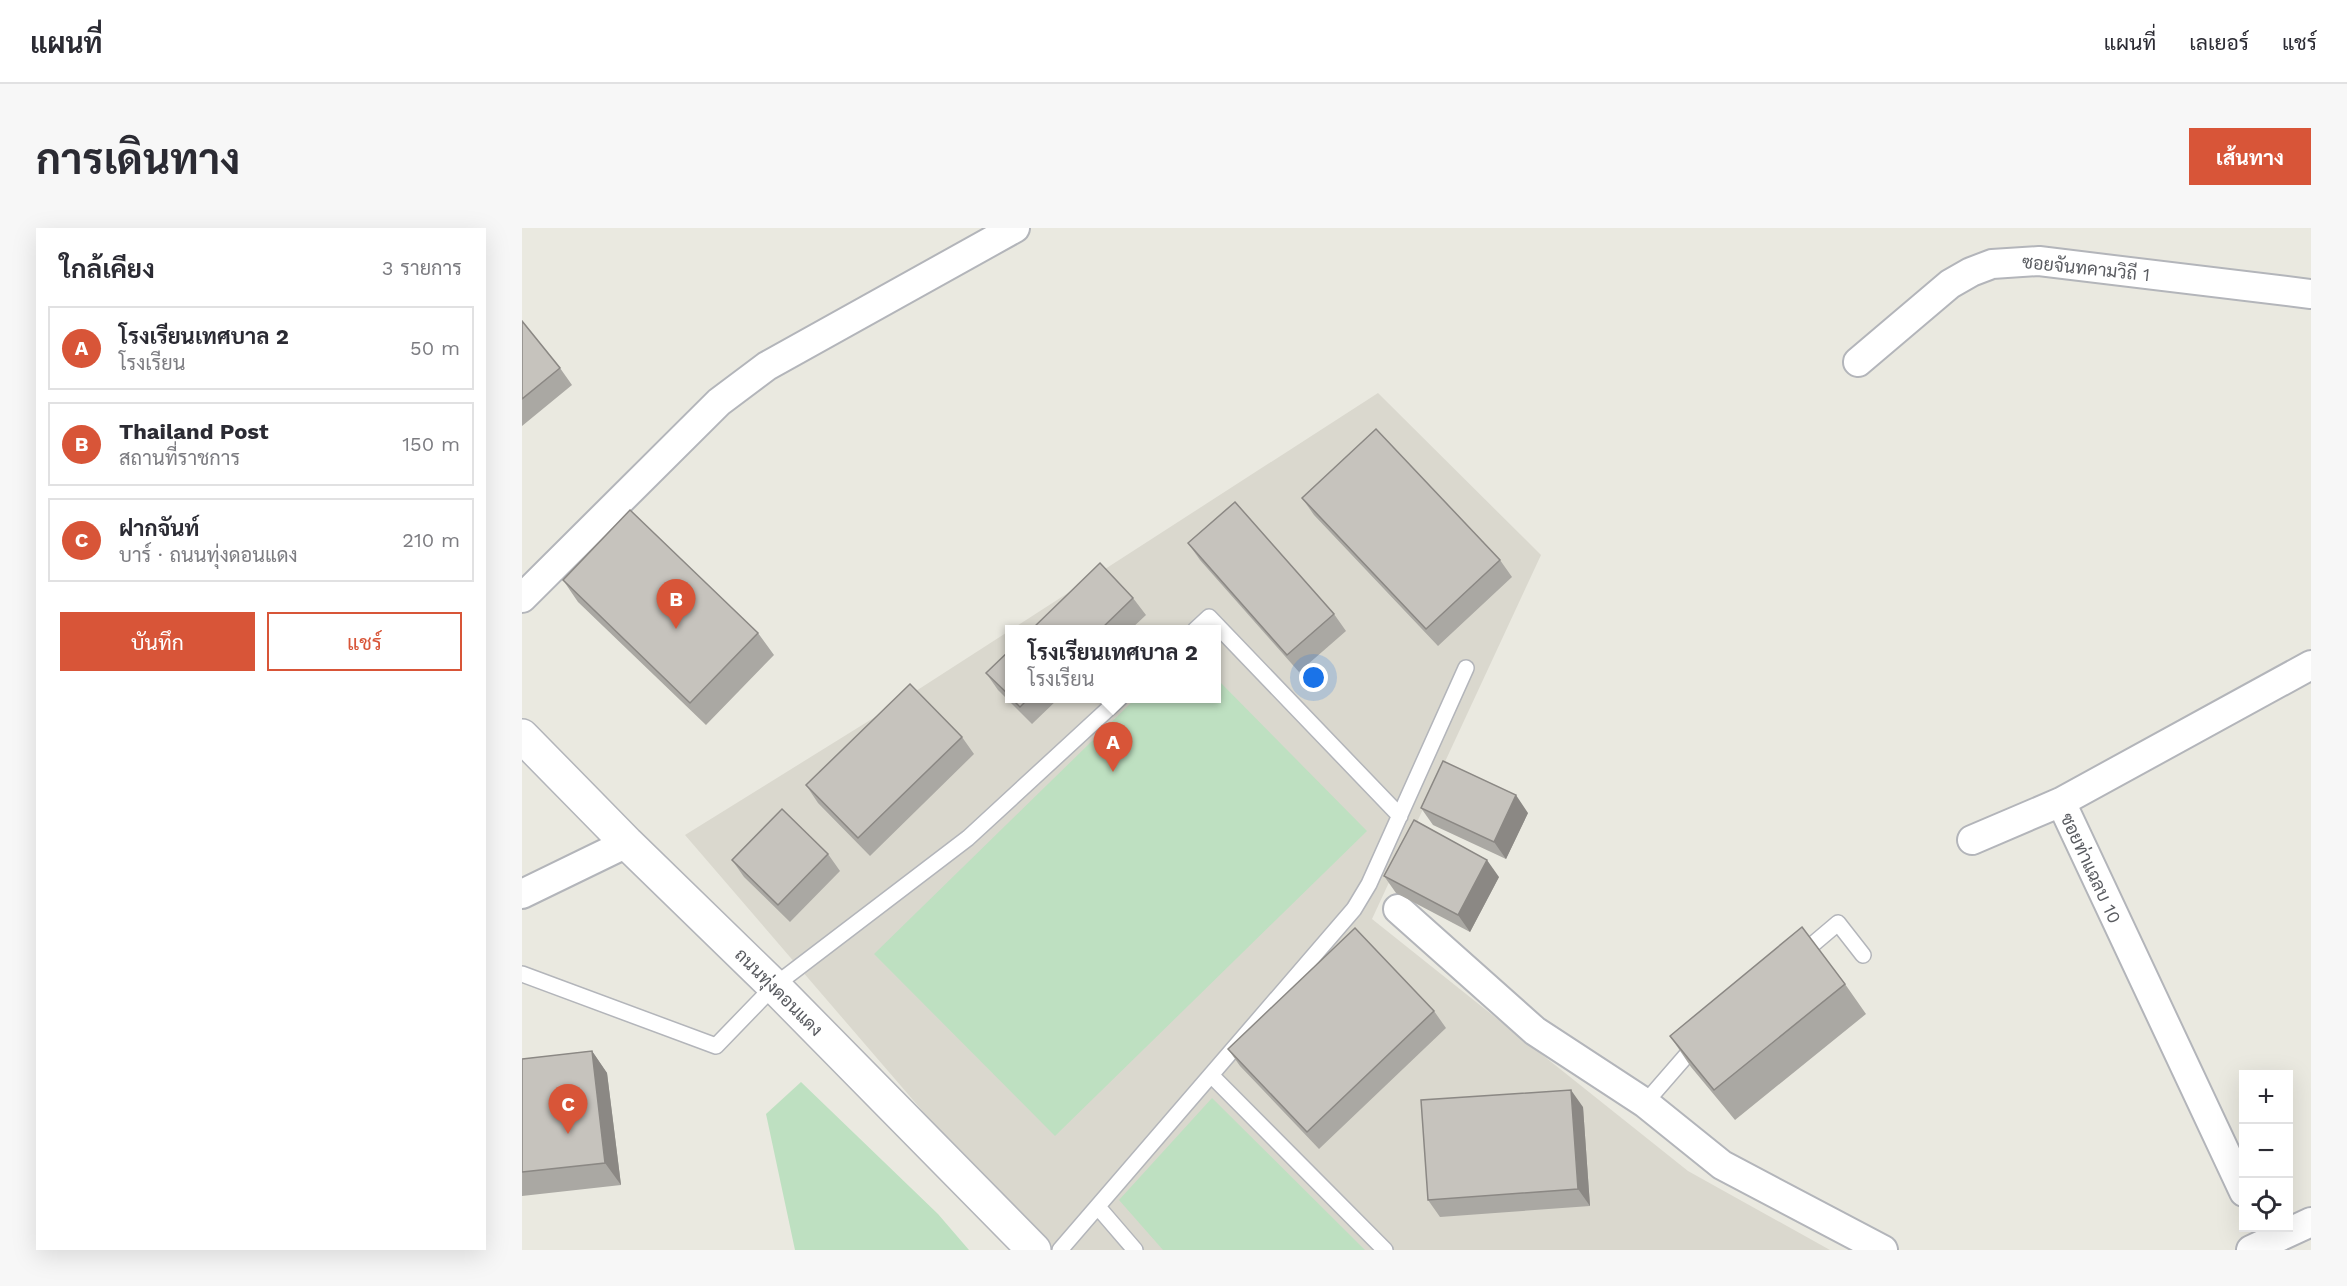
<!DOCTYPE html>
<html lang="th">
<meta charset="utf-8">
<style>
body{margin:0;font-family:"Work Sans",Sarabun,sans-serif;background:#f7f7f7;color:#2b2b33}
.controls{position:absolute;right:18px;bottom:18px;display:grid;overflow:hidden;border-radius:0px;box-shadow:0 6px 24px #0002}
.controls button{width:54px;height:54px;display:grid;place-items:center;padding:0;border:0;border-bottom:2px solid #e1e1e2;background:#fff;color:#2b2b33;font:30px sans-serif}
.you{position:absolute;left:792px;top:450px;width:21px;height:21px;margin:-15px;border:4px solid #fff;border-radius:50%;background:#1a73e8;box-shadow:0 0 0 9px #1a73e833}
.badge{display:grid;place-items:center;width:39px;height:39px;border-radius:50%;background:#d85538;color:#fff;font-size:20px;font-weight:700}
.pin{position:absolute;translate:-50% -50px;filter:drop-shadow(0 2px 3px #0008)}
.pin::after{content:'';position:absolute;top:32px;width:21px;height:18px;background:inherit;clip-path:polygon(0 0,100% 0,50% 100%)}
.popup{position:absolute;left:483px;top:397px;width:216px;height:78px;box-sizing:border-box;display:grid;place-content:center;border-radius:0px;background:#fff;filter:drop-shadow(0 2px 4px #0005);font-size:20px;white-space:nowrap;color:#7c7c81}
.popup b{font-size:22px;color:#2b2b33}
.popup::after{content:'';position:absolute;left:50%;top:100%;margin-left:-12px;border:12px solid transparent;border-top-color:#fff}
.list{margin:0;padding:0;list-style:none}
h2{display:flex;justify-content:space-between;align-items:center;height:78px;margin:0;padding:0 24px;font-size:26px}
h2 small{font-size:20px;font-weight:400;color:#7c7c81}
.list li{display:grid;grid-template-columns:39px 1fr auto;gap:18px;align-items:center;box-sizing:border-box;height:84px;margin:0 12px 12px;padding:0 12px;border:2px solid #e1e1e2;border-radius:0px}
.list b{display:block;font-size:22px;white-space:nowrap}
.list p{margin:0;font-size:20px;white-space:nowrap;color:#7c7c81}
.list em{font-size:20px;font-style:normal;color:#7c7c81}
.actions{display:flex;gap:12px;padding:18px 24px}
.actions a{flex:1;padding:14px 0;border:2px solid #d85538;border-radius:0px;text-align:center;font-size:21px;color:#d85538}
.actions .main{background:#d85538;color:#fff}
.icon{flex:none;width:33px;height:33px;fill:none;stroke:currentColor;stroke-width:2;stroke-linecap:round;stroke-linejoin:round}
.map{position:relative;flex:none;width:1789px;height:1022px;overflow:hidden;border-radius:0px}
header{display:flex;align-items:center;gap:36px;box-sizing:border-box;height:84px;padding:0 30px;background:#fff;border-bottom:2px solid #e1e1e2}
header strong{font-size:28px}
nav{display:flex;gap:33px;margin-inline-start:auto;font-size:21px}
.intro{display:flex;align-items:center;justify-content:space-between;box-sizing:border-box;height:144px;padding:0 36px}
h1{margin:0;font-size:42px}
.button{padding:15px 27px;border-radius:0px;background:#d85538;color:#fff;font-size:21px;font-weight:700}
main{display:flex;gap:36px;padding:0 36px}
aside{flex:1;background:#fff;border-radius:0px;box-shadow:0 6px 24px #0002}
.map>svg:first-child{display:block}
.education{fill:#dad8ce}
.green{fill:#bee0c1}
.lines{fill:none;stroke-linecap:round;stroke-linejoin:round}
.service-casing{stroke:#b3b5ba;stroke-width:18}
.minor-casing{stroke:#b3b5ba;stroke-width:32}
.tertiary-casing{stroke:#b3b5ba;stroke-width:36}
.service{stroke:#fff;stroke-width:15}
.minor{stroke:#fff;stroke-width:28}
.tertiary{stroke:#fff;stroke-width:33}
.wall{fill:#aaa8a3}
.shaded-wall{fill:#8b8884}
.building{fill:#c6c3bd;stroke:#8b8884;stroke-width:1.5}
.labels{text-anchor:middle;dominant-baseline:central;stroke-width:5;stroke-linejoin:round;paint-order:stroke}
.street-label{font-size:18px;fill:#595b60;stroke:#fff}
</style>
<header>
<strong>แผนที่</strong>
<nav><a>แผนที่</a><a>เลเยอร์</a><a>แชร์</a></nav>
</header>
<div class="intro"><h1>การเดินทาง</h1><a class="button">เส้นทาง</a></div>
<main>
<aside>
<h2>ใกล้เคียง<small>3 รายการ</small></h2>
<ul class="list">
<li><span class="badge">A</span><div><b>โรงเรียนเทศบาล 2</b><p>โรงเรียน</p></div><em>50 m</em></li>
<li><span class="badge">B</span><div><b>Thailand Post</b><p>สถานที่ราชการ</p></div><em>150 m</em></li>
<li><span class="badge">C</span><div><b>ฝากจันท์</b><p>บาร์ · ถนนทุ่งดอนแดง</p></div><em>210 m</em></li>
</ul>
<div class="actions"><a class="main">บันทึก</a><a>แชร์</a></div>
</aside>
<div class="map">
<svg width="1789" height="1022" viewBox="0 0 1789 1022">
<rect width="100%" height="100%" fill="#eae9e0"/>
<path class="education" d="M856,165L1019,327L850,691L1166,943L1308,1022H520L163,607L366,481L487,403L488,470H694V402L490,401Z"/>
<path class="green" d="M695,451L845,603L533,908L352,726L613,471L694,470Z
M279,854L416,986L447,1022H273L244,886Z
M690,870L843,1022H641L597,972Z"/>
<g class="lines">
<g class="service-casing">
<path id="service" d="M673,402L687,389L878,588
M1277,728L1316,695L1341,727
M0,746L194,818L252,758L446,610L598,470
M689,847L863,1022
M1123,875L1176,814
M576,979L613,1022
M538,1022L832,681L847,656L944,440"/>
</g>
<g class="minor-casing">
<path id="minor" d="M1336,134L1428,56L1449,44L1470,36L1517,33L1789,66
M0,370L197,174L245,138L493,0
M1450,612L1539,574
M0,666L105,615
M876,681L1013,803L1123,875L1200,937L1361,1022
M1722,964L1539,574L1789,437
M1729,1022L1789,994"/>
</g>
<g class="tertiary-casing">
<path id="tertiary" d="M0,508L105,615L252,758L512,1022"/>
</g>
<use href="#service" class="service"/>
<use href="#minor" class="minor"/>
<use href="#tertiary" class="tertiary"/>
</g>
<path class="wall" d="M0,93L38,140L50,157L0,198Z
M780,270L978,332L990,349L916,418L792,287Z
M666,315L812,386L824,403L777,444L678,332Z
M41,352L236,405L252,427L184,497L56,374Z
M611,370L624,387L608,402H509Z
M488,422V471H536L510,496L476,462L464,445Z
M440,509L452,526L348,628L296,575L284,557Z
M899,580L1006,585L984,631L911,597Z
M306,626L318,643L268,694L222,649L210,632Z
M862,648L977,649L948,704L874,665Z
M1323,756L1344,786L1213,892L1169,839L1148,808Z
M912,783L924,800L797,921L718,838L706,821Z
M70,823L85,845L99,957L0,968V831Z
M1061,879L1068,978L918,989L906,972Z"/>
<path class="shaded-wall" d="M994,567L1006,585L984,631L972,614Z
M965,632L977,649L948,704L936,687Z
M70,823L85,845L99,957L83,935Z
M1049,862L1061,879L1068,978L1056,961Z"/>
<path class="building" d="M0,93L38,140L0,171Z
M854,201L978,332L904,401L780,270Z
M713,274L812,386L765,427L666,315Z
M108,282L236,405L168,475L41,352Z
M578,335L611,370L578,402H509Z
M488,422V468L464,445Z
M388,456L440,509L336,610L284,557Z
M490,471H506L498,479Z
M921,533L994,567L972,614L899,580Z
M260,581L306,626L256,677L210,632Z
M892,592L965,632L936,687L862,648Z
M1280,699L1323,756L1192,862L1148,808Z
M833,700L912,783L785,904L706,821Z
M70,823L83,935L0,944V831Z
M1049,862L1056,961L906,972L899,872Z"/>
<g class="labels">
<g class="street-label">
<text transform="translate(1564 40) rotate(6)">ซอยจันทคามวิถี 1</text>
<text transform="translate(1569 640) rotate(65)">ซอยท่าแฉลบ 10</text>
<text transform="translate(257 764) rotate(45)">ถนนทุ่งดอนแดง</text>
</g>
</g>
</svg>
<div class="controls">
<button>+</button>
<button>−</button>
<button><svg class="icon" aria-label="locate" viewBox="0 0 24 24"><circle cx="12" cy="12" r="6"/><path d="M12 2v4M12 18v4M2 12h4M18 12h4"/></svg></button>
</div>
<div class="you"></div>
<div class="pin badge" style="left:591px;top:544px">A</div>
<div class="popup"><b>โรงเรียนเทศบาล 2</b>โรงเรียน</div>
<div class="pin badge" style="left:154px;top:401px">B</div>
<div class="pin badge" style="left:46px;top:906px">C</div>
</div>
</main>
